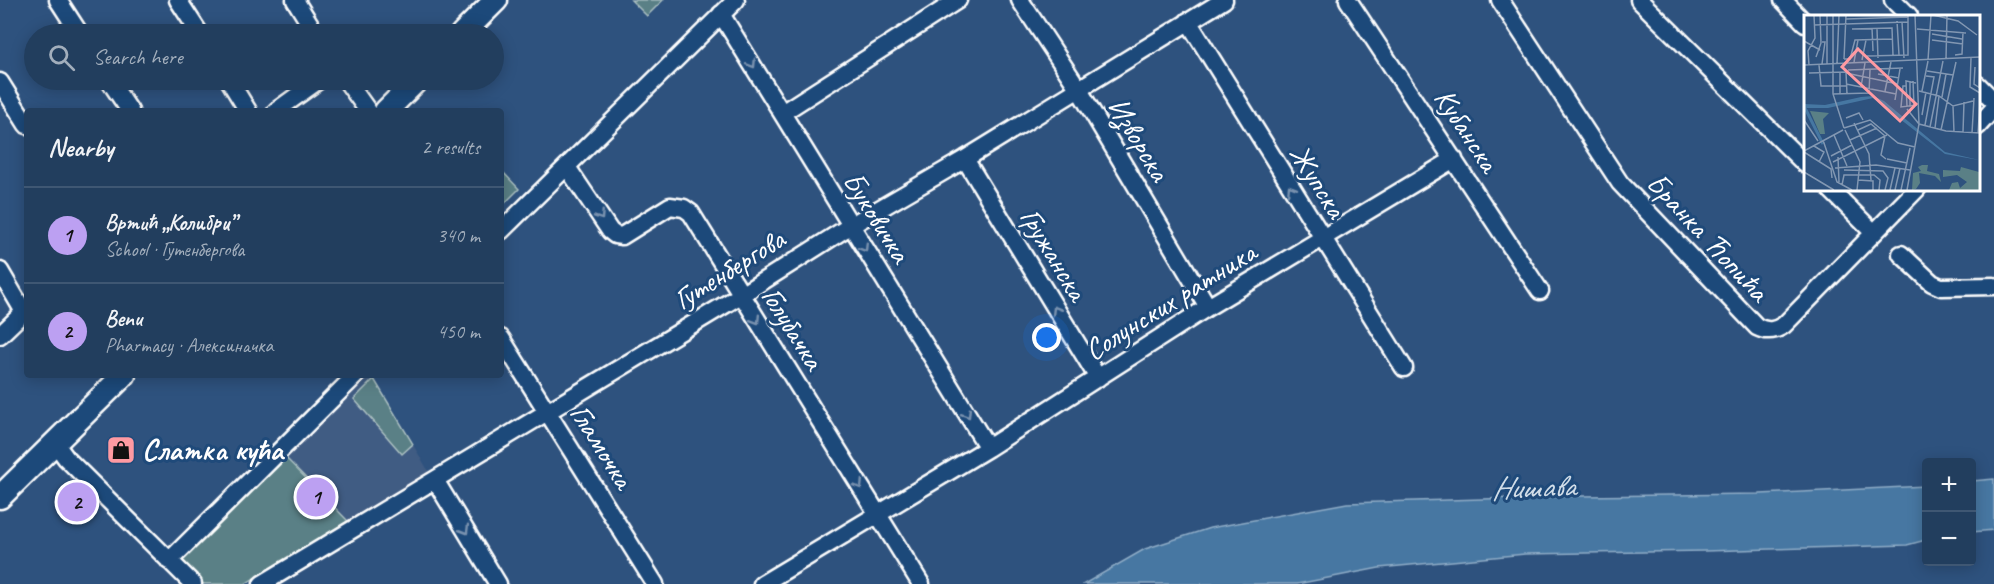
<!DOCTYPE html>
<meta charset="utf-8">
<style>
body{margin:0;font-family:Caveat,sans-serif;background:#2a4564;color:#f1f3f6}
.controls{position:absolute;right:18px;bottom:18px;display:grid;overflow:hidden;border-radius:6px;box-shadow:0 3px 15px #0003}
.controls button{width:54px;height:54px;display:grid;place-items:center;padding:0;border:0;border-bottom:2px solid #3f5773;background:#223e5e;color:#f1f3f6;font:30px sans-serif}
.you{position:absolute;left:1047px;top:338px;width:21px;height:21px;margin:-15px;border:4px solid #fff;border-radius:50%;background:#1a73e8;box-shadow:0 0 0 9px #1a73e833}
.badge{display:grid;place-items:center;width:39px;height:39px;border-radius:50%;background:#bca0f2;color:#111;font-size:20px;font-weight:700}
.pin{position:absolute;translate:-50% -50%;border:3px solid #fff;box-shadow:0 2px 6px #0006}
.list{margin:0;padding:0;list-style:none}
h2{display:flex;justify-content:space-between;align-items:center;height:78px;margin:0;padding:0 24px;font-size:26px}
h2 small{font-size:20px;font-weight:400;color:#a2aebc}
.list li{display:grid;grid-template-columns:39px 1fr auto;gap:18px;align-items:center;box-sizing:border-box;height:96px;padding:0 24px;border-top:2px solid #3f5773}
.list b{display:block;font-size:22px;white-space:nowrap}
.list p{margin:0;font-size:20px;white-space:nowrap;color:#a2aebc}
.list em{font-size:20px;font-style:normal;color:#a2aebc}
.icon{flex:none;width:33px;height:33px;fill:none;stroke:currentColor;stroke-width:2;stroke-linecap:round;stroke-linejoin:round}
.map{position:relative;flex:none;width:1994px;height:584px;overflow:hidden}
.search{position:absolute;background:#223e5e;box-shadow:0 3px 15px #0003;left:24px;top:24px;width:480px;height:66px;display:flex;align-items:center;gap:15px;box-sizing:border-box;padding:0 21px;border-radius:33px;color:#a2aebc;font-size:22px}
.panel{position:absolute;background:#223e5e;box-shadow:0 3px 15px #0003;left:24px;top:108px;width:480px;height:270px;border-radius:6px}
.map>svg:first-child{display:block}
.built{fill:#415c83}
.green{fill:#5a8086;stroke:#acc0c2;stroke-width:1.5}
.water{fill:#4677a2;stroke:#90adc7;stroke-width:1.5}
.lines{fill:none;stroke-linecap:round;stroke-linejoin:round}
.minor-casing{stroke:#fff;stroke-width:21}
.secondary-casing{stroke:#fff;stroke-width:27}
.minor{stroke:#1f4a7a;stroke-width:16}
.secondary{stroke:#1f4a7a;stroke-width:22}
.oneway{stroke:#7992af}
.labels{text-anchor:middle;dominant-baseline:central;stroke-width:6;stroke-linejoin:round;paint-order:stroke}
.street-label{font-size:30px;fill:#fff;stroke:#1f4a7a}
.poi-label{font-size:30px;font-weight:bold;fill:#fff;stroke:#1f4a7a;text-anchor:start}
.water-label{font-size:32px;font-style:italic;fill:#d1dde8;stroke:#1f4a7a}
.inset-river{fill:none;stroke:#4677a2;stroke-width:3}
.inset-road{fill:none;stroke:#8297b2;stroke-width:1.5}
.view{fill:#ff9aa2;fill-opacity:0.15;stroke:#ff9aa2;stroke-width:3}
.inset-edge{fill:none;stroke:#fff;stroke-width:3}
</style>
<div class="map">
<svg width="1994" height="584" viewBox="0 0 1994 584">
<rect width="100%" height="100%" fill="#2e527e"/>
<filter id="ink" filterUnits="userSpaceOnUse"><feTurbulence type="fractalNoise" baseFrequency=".0167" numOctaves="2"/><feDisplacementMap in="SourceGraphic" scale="12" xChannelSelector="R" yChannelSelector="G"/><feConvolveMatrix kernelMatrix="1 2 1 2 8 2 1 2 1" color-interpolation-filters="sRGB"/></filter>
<g filter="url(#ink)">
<path class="built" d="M362,375H372L429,472L245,584H203L284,456Z"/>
<path class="green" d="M631,0H663L647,16Z
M501,170L519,189L501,207Z
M374,379L413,444L402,454L354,399Z
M284,456L348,521L245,584H203L179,559Z"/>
<path class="water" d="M1994,479V530L1972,532V481Z
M1926,486V540L1907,545L1705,551L1525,554L1379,568L1297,584H1084L1145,549L1210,528L1347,503L1581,496L1760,494Z"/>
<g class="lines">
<g class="minor-casing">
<path id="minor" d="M58,0L80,34
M178,0L200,34
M295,0L316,34
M1020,0L1078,88L1208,307
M1348,0L1540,291
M1500,0L1620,183L1757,327C1767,332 1775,331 1784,325L1917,189
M1639,0L1805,164
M1783,0L1805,23
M1893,0L1909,16
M721,14L988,448
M1188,21L1404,368
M109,80L130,111
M229,80L248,111
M346,80L368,111
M0,82L27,125
M1978,85L1994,101
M276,111L319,80
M782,113L958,0
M1978,126L1994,108
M965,159L1098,378
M567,167L610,231L615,235L622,236L670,206L684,208L691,213L921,584
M1830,189L1874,233
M501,231L736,0
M1901,254L1932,283L1941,287L1994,286
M0,271L24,312L0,335
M501,338L655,584
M55,443L66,458L193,584
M435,480L498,584
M169,561L356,375
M262,584L741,295L850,226L965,159L1224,0
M762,584L988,448L1208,307L1454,159"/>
</g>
<g class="secondary-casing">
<path id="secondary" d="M462,34L496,0
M386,111L417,80
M0,497L124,375"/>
</g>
<use href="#minor" class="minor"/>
<use href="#secondary" class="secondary"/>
</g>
<defs><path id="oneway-chevron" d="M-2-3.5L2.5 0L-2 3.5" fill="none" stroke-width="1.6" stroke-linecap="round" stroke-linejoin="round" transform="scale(1.5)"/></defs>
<g class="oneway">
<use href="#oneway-chevron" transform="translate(752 64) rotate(58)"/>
<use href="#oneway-chevron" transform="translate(1291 189) rotate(-122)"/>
<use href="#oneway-chevron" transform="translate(600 216) rotate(57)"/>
<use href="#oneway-chevron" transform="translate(864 248) rotate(58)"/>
<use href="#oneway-chevron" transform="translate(1056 310) rotate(-121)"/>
<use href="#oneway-chevron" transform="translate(756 320) rotate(58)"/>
<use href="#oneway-chevron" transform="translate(967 414) rotate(58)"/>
<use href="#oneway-chevron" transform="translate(859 485) rotate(58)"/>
<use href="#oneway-chevron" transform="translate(465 530) rotate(59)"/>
</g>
</g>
<defs>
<g id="shop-square" transform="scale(1.5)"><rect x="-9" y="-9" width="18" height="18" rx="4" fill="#ff9aa2" stroke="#1f4a7a"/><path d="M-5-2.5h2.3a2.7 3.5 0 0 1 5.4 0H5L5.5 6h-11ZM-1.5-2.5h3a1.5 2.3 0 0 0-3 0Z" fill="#111"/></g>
</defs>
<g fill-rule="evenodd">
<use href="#shop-square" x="121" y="450"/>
</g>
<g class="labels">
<g class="street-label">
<text transform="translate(1467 130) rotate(57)">Кубанска</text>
<text transform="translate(1139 139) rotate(59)">Изворска</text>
<text transform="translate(1318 181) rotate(58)">Жупска</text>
<text transform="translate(877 217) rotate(58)">Буковичка</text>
<text transform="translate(1708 237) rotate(47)">Бранка Ћопића</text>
<text transform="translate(1054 254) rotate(59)">Гружанска</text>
<text transform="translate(729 269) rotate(-32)">Гутенбергова</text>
<text transform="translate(1170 301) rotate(-32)">Солунских ратника</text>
<text transform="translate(793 328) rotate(58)">Голубачка</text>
<text transform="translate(602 446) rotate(58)">Гламочка</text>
</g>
<g class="poi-label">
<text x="142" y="450">Слатка кућа</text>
</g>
<g class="water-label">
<text transform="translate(1533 487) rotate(-2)">Нишава</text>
</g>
</g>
<g transform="translate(1804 15)">
<rect width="176" height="176" fill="#2e527e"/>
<path d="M6,96L25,98L19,104L21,119H16ZM118,150H124L123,156L135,159L137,167L131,161L115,158L116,168L112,174L108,175L109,158L117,156L114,152ZM157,152L175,157V175H145L148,168L154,167L156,173L163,167L153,160L139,162V155L156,156Z" fill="#5a8086"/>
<path d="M57,82L69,81L80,86L141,137L175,145L141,139L69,83L24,93H0V89L21,90Z" fill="#4677a2"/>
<path class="inset-river" d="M0,91L19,129"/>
<path class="inset-road" d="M23,0V49M29,0V79L40,113M129,0L154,6L173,20M42,4L104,2M93,6L95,40M98,7L100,43M10,10L104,7M68,13L69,36M48,14L88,13L89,40M73,14L74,43M113,14L162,18M128,19L158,24M128,25L159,29M0,26L16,35M18,27H21L18,49M151,40L158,39L159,17M63,41L104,40V0M12,42L17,28L16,0M167,43L166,72L176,78M40,44H46L51,25L88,24M40,44L42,0M142,44L143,0M58,45L62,25M124,45L127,0M50,47L54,25M33,49L35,0M0,50L176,42M5,50L4,36L11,23L10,0M15,50L17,71H42M171,52L170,69L176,73M44,55L99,53M123,56L149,60M36,57V79M42,57L43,79M5,58L43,57M42,58L94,69M74,59L95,63M106,66V92M109,66L110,92M42,69L92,79M102,71H99L97,92L113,90M57,72L61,48M175,73L176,53M81,76L87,47M115,76L135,81L149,91L169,86M118,76L124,46M29,79L65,78L66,55M138,82L142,59M91,85L96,54M149,91L150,117M103,92L102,66L112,68M103,94L115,109L142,116L176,118M118,100L122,77M42,103L55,98L59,105M0,105L14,126M50,108L65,139L67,165M121,110L130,62L122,61M126,112L139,46M40,113L66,105L94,128L111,132M131,113L135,81M41,115L56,147L53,175M54,115L67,109L81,121M137,115L152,47M159,117L160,87M168,118L170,83M174,118L176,87M30,120L43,151M81,121L77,140L82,144M19,125L33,167L48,175M46,125L73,113M10,131L20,137L15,147M0,136L39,115M0,137L27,154L28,163M27,141L48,130M34,142L35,167M83,144L103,148M29,147L83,120M31,153L72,150L106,155M40,155L79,156L84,163L81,175M0,157L30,175M54,165L69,166V175M38,170L40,160H70L76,165L75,175M86,175L91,153M91,175L96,153M97,175L106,133M103,175L115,109L111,0"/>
<path class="view" d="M54,34L112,89L96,106L38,52Z"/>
<rect width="176" height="176" class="inset-edge"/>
</g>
</svg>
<div class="controls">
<button>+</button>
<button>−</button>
</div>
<div class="you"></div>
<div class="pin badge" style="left:316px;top:497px">1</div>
<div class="pin badge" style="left:77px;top:502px">2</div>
<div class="search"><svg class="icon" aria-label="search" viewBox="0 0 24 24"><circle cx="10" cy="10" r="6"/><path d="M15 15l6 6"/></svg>Search here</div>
<section class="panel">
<h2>Nearby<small>2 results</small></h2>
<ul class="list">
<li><span class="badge">1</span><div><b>Вртић „Колибри”</b><p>School · Гутенбергова</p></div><em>340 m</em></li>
<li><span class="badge">2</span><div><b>Benu</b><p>Pharmacy · Алексиначка</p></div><em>450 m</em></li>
</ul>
</section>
</div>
